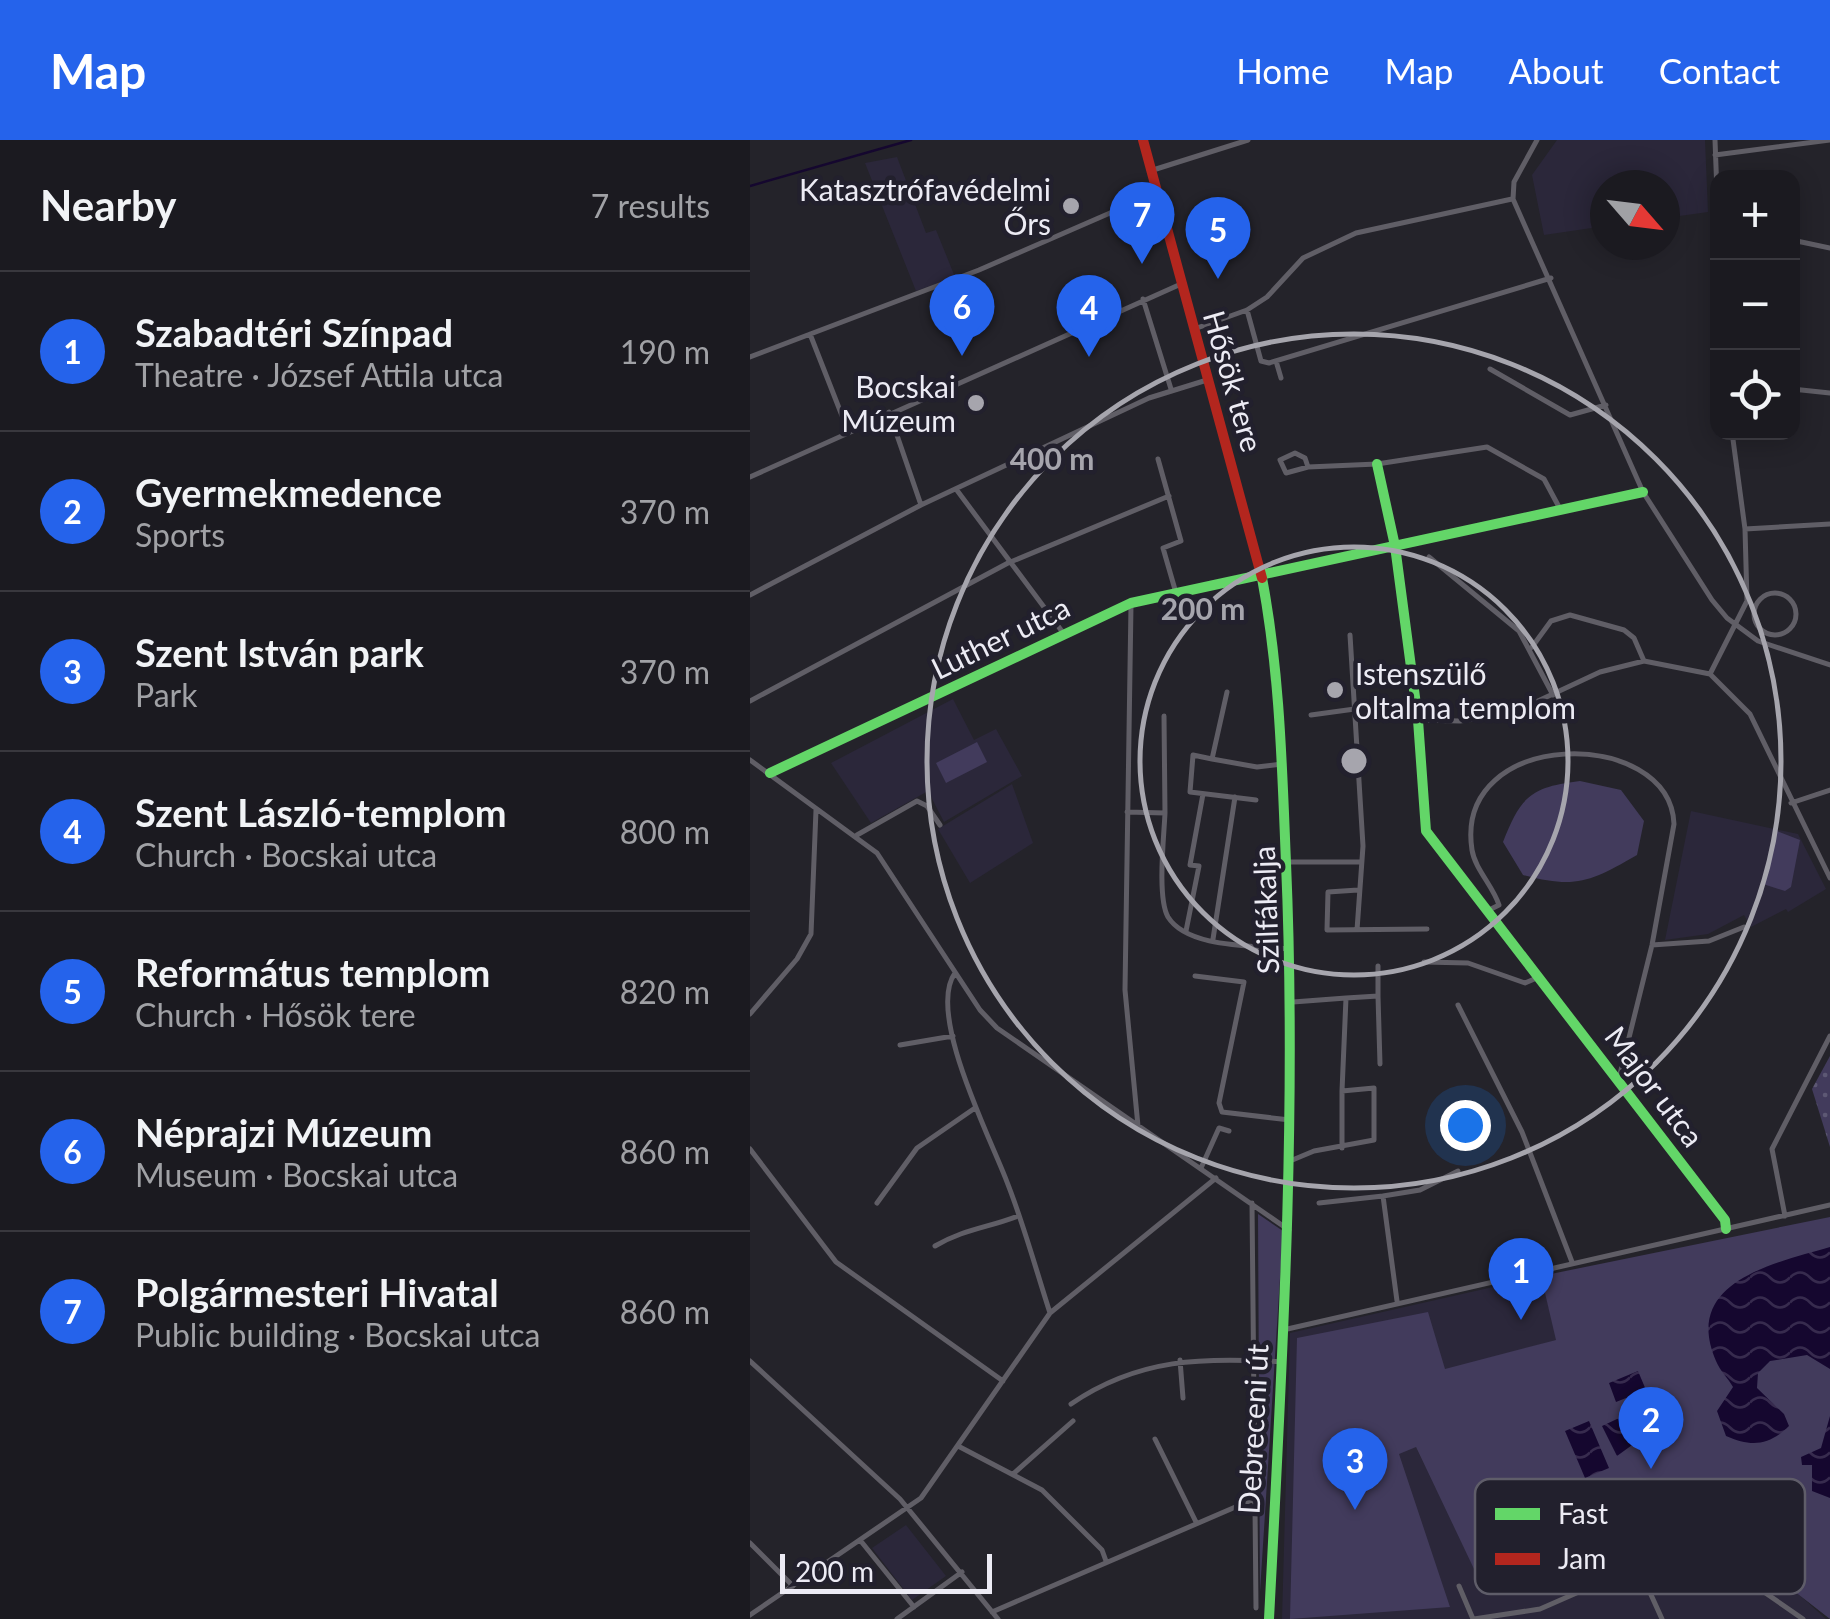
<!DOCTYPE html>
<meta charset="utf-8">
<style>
body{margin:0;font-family:Lato,sans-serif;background:#28272d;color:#f1f3f6}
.controls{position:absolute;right:30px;top:30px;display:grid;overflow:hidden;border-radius:20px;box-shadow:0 5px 25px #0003}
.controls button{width:90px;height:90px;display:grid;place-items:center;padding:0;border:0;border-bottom:2px solid #39383e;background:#1b1a20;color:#f1f3f6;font:50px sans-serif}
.compass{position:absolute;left:840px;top:30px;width:90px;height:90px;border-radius:50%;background:#1b1a20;box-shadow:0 5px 25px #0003;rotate:118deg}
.scale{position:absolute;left:30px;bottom:25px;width:212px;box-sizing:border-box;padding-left:10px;border:5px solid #ecebf4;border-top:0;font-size:28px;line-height:35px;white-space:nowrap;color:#ecebf4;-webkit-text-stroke:8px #22202d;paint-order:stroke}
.you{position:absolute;left:715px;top:985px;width:35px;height:35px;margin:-25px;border:8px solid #fff;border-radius:50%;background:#1a73e8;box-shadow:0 0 0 15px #1a73e833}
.badge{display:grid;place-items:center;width:65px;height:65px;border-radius:50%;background:#2563eb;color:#fff;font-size:32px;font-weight:700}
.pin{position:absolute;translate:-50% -82px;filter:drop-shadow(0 2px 5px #0008)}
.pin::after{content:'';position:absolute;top:52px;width:35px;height:30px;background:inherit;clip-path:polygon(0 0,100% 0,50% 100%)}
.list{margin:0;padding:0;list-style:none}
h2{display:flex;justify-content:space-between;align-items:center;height:130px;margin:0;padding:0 40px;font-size:42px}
h2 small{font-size:32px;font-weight:400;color:#a0a1a5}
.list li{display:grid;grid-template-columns:65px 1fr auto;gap:30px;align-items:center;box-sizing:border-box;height:160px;padding:0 40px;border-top:2px solid #39383e}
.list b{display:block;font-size:38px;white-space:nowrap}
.list p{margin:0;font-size:32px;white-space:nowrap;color:#a0a1a5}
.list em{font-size:32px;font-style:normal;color:#a0a1a5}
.icon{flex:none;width:55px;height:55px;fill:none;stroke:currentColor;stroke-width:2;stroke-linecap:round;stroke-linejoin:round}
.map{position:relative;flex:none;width:1080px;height:1479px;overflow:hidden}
header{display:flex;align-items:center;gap:60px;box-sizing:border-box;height:140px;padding:0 50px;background:#2563eb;color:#fff}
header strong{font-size:48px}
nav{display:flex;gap:55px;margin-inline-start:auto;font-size:35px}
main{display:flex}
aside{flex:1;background:#1b1a20}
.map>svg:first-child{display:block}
.built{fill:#2b273a}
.grass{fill:url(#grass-dots)}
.green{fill:#423b5c}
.water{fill:url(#water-waves)}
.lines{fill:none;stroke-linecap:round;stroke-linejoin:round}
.stream{stroke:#15072f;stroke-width:2.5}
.street{stroke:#605e66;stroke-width:5}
.fast{stroke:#63d668;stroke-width:10}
.jam{stroke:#b3261e;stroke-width:10}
.ring{fill:none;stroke:#a6a5ad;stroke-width:5}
.poi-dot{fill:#a6a5ad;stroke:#22202d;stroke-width:4}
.labels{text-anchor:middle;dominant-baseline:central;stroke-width:9;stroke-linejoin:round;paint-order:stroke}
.poi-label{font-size:30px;fill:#ecebf4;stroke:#22202d;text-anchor:end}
.street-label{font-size:30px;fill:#ecebf4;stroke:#22202d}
.key{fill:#22202d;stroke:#5f5d69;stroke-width:2.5}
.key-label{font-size:28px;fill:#ecebf4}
.centre{fill:#a6a5ad;stroke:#22202d;stroke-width:5}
.ring-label{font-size:30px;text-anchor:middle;font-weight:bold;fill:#a6a5ad;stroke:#22202d;stroke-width:9;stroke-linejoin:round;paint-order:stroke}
</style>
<header>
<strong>Map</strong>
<nav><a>Home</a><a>Map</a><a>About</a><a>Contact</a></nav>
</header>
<main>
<aside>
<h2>Nearby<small>7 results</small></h2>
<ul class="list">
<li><span class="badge">1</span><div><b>Szabadtéri Színpad</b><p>Theatre · József Attila utca</p></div><em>190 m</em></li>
<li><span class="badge">2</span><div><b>Gyermekmedence</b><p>Sports</p></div><em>370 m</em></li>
<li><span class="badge">3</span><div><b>Szent István park</b><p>Park</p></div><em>370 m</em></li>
<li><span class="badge">4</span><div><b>Szent László-templom</b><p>Church · Bocskai utca</p></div><em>800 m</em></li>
<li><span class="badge">5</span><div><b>Református templom</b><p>Church · Hősök tere</p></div><em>820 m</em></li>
<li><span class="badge">6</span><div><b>Néprajzi Múzeum</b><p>Museum · Bocskai utca</p></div><em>860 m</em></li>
<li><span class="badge">7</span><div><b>Polgármesteri Hivatal</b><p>Public building · Bocskai utca</p></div><em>860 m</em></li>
</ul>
</aside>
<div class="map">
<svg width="1080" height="1479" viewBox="0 0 1080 1479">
<defs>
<pattern id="grass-dots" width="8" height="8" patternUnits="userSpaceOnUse" patternTransform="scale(2.5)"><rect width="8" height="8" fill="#423b5c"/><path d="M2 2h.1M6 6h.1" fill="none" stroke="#5d5874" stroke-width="1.8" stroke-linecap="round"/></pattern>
<pattern id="water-waves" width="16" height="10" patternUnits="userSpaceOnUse" patternTransform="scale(2.5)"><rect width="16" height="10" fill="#15072f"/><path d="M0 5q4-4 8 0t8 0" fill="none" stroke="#372b4e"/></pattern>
</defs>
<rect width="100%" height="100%" fill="#24232a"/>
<path class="built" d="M807,0H955L958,72L915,78V45H855V86L794,95L782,35Z
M147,17L176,93L186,90L205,137L166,151L115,23Z
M203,559L224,600L246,589L272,636L194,682L178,651L121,683L81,623Z
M262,644L283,703L220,743L188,689Z
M941,671L1048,694L1076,749L1038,772L1036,769L1001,787L994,775L958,794L915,800Z
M791,1136L807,1200L695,1230L666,1307L724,1428L871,1365L893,1415L947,1413L996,1427L1045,1451L1076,1479H532L540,1193Z
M156,1385L196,1436L162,1460L122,1408Z"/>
<path class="grass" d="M1080,916V1007L1062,949Z"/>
<path class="green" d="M227,602L237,622L196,643L186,623Z
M830,641L871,650L894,681L887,715C840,742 826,749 773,735L753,702C771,656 781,647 830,641Z
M1027,691L1050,700L1041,747L1035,751L1013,744L1023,694Z
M508,1074L533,1091L510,1452Z
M1080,1077V1479L1044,1451L1030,1449L1028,1443C982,1420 944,1412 893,1415L871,1365L724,1429L666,1307L649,1314L700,1467L540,1479L547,1198L678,1172L695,1229L806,1200L791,1136Z"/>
<path class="water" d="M1080,1107V1229L1057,1215L1020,1221L1008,1233L1007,1248L1034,1274L1039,1286C1019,1306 1001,1307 976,1296L967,1271L983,1247C978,1238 970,1231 966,1221C931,1141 1026,1123 1080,1107Z
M888,1231L896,1250L866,1262L859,1243Z
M907,1273L911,1284L867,1316L852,1286L867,1279Z
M1080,1276V1358L1062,1351V1325H1052L1051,1317L1071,1308Z
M839,1281L859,1328L835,1338L815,1291Z"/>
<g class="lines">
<path class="stream" d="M0,46L161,0"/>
<path class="street" d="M787,0L764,42L763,59L893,352L962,460L977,478L1008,501L1080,525
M965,0L968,80
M965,15L1080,0
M403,30L498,0
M1042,100L1080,108
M393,159L421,249
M497,170L511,221L519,223L801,138
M447,188L497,170L517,157L553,118L606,93L762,59
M60,194L98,291
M0,217L229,130L406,53
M526,221L531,238
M740,229L820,275L856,265
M1042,249L1080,253
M139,272L171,365
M408,319L431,401L413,408L426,453
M558,327L536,333L530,320L545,313L555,318L558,327L627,324L737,307L794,339L809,367
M0,337L431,144
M206,349L314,494
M995,389L1080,384
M679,417L769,491L803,555
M1004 474a21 21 0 1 1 42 0a21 21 0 1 1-42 0Z
M0,455L171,365L399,258L457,240
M381,465L375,850L388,986
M600,495L613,706L607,790
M782,507L801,481L820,475L874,490L884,498L894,521
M960,534L997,461L995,389L982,292
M960,534L1000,574L1080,738
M477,552L462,619L507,627L532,624
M0,561L258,423L419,356
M561,575L663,561
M668,580L710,581L760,574L850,532L894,521L960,534
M462,619L443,615L440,652L506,660
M0,620L127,713L230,870L247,888L539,1090
M1041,663L1080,650
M377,672L415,673L414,576
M415,673C414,696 407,758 418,777C438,809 506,805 539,809
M107,695L167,661L177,666L190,685
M539,722H611
M608,750L578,752L577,790L677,789
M741,769L749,765C743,746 725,729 722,710C703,587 920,586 924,684L902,805L869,938
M436,791L449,726L440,725L453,654
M463,799L485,657
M902,805L959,801L994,787
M674,822L718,823L775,843L789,837
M205,833C176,873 241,999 257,1042C274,1085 286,1130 300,1173
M445,836L494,842L469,963L472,972L540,980
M628,856V826
M596,858L628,856L630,924
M708,865L772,992L822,1122
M0,874L47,819L61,794L66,670
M150,905L203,896
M592,951V1008
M0,1009L86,1122L253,1241
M540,1021L564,1011L624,1000V948L592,951L596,858L543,862
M451,1028L469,988L479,991
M633,1056L670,1050L708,1031
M127,1063L167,1008L225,968
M502,1063L506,1468
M569,1063L633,1056L647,1161
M1035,1076L1022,1009L1080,896
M185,1106C214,1089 237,1088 268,1076
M533,1190L1080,1065
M430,1220L433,1258
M0,1221L150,1359L248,1479
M321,1264C388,1218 454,1217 532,1222
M405,1299L446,1382
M208,1306L292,1350L352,1410L356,1421
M263,1334L323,1281
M110,1400L164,1467
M0,1403L43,1446
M888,1426L912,1479
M709,1446L723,1479
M242,1472L504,1359
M0,1475L171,1358L300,1173L466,1038
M147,1479L212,1432
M724,1479L790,1469L888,1426L939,1424L1001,1443L1053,1479"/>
<path class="fast" d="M627,324L645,406L668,580L676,691L975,1080L976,1089
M512,438C530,533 532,627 536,723C547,976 532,1227 519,1479
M20,633L381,463L893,352"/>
<path class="jam" d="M393,0L512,438"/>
</g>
<g class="ring">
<circle cx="604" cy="621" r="214"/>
<circle cx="604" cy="621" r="427"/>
</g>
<g class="poi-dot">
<circle cx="321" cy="66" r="10"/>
<circle cx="226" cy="263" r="10"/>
<circle cx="585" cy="550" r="10"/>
</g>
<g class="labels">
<g class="poi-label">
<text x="301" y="49">Katasztrófavédelmi<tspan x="301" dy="34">Őrs</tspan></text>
<text x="206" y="246">Bocskai<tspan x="206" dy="34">Múzeum</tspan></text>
<text x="605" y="533" text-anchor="start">Istenszülő<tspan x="605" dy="34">oltalma templom</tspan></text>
</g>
<g class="street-label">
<text transform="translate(484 241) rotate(74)">Hősök tere</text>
<text transform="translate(250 497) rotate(-26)">Luther utca</text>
<text transform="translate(515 770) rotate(-92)">Szilfákalja</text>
<text transform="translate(905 946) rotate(53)">Major utca</text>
<text transform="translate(502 1289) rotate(-87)">Debreceni út</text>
</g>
</g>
<rect x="725" y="1339" width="330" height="115" rx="15" class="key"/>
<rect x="745" y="1368" width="45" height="12" fill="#63d668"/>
<rect x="745" y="1413" width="45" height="12" fill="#b3261e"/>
<g class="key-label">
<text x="808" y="1384">Fast</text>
<text x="808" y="1429">Jam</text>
</g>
<circle cx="604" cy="621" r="15" class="centre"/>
<g class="ring-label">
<text x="302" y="330">400 m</text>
<text x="453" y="480">200 m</text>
</g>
</svg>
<div class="controls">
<button>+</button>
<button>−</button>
<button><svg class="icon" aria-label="locate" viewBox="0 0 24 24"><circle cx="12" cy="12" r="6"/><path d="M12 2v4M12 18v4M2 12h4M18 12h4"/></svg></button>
</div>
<svg class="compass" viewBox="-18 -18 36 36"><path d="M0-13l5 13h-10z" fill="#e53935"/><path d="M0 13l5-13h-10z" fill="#a0a1a5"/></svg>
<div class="scale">200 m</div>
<div class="you"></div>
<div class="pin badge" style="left:771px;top:1180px">1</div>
<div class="pin badge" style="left:901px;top:1329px">2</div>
<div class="pin badge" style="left:605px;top:1370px">3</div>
<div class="pin badge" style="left:339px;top:217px">4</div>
<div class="pin badge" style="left:468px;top:139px">5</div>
<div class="pin badge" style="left:212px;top:216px">6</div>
<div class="pin badge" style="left:392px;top:124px">7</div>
</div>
</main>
